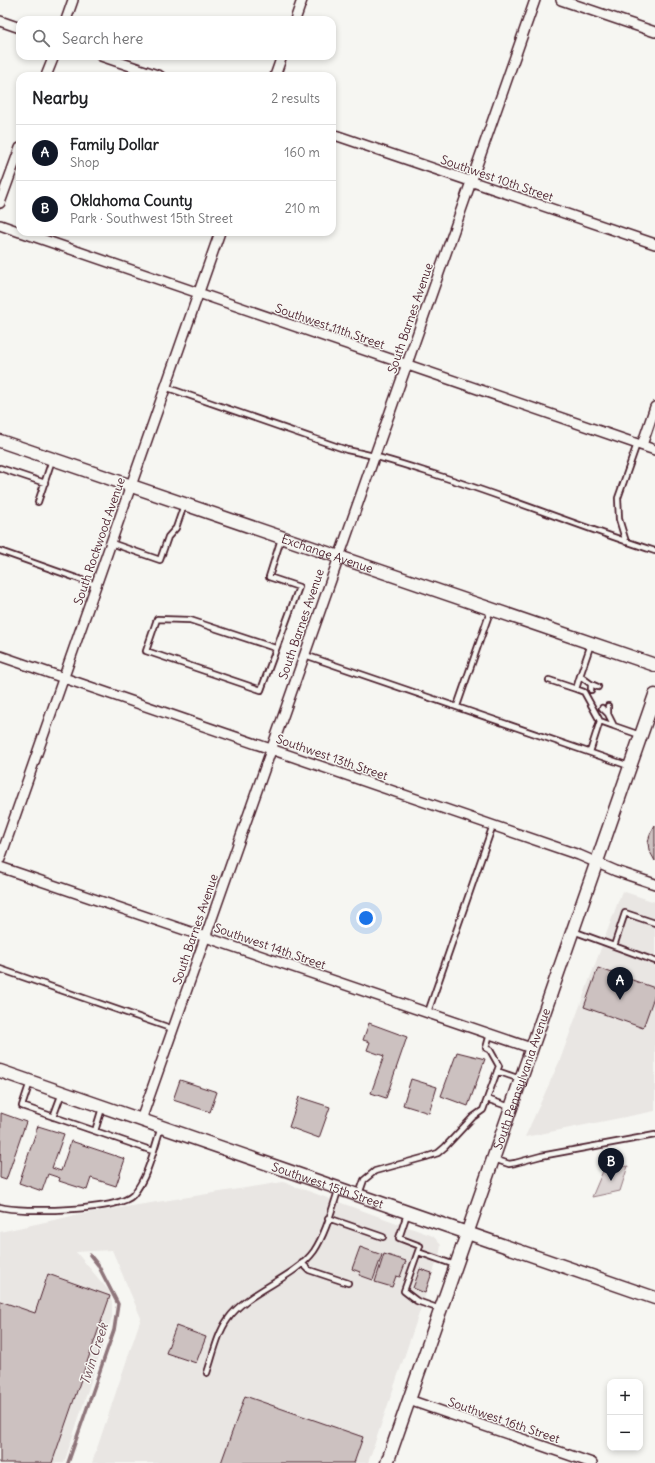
<!DOCTYPE html>
<meta charset="utf-8">
<style>
body{margin:0;font-family:Delius,sans-serif;background:#f6f6f6;color:#202124}
.controls{position:absolute;right:12px;bottom:12px;display:grid;overflow:hidden;border-radius:8px;box-shadow:0 2px 6px #0003}
.controls button{width:36px;height:36px;display:grid;place-items:center;padding:0;border:0;border-bottom:1px solid #e0e0e0;background:#fff;color:#202124;font:20px sans-serif}
.you{position:absolute;left:366px;top:918px;width:14px;height:14px;margin:-10px;border:3px solid #fff;border-radius:50%;background:#1a73e8;box-shadow:0 0 0 6px #1a73e833}
.badge{display:grid;place-items:center;width:26px;height:26px;border-radius:50%;background:#111827;color:#fff;font-size:13px;font-weight:700}
.pin{position:absolute;translate:-50% -33px;filter:drop-shadow(0 1px 2px #0008)}
.pin::after{content:'';position:absolute;top:21px;width:14px;height:12px;background:inherit;clip-path:polygon(0 0,100% 0,50% 100%)}
.list{margin:0;padding:0;list-style:none}
h2{display:flex;justify-content:space-between;align-items:center;height:52px;margin:0;padding:0 16px;font-size:17px}
h2 small{font-size:13px;font-weight:400;color:#757577}
.list li{display:grid;grid-template-columns:26px 1fr auto;gap:12px;align-items:center;box-sizing:border-box;height:56px;padding:0 16px;border-top:1px solid #e0e0e0}
.list b{display:block;font-size:15px;white-space:nowrap}
.list p{margin:0;font-size:13px;white-space:nowrap;color:#757577}
.list em{font-size:13px;font-style:normal;color:#757577}
.icon{flex:none;width:22px;height:22px;fill:none;stroke:currentColor;stroke-width:2;stroke-linecap:round;stroke-linejoin:round}
.map{position:relative;flex:none;width:655px;height:1463px;overflow:hidden}
.search{position:absolute;background:#fff;box-shadow:0 2px 6px #0003;left:16px;top:16px;width:320px;height:44px;display:flex;align-items:center;gap:10px;box-sizing:border-box;padding:0 14px;border-radius:12px;color:#757577;font-size:15px}
.panel{position:absolute;background:#fff;box-shadow:0 2px 6px #0003;left:16px;top:72px;width:320px;height:164px;border-radius:12px}
.map>svg:first-child{display:block}
.built{fill:#e9e6e3}
.green{fill:#ddd6d5;stroke:#947a80}
.lines{fill:none;stroke-linecap:round;stroke-linejoin:round}
.stream{stroke:#8e747a;stroke-width:3.5}
.building{fill:#ccc1c0;stroke:#4a1f2b}
.lane-casing{stroke:#4a1f2b;stroke-width:8}
.street-casing{stroke:#4a1f2b;stroke-width:12}
.secondary-casing{stroke:#4a1f2b;stroke-width:15}
.lane{stroke:#f6f6f2;stroke-width:4.5}
.street{stroke:#f6f6f2;stroke-width:9}
.secondary{stroke:#f6f6f2;stroke-width:12}
.labels{text-anchor:middle;dominant-baseline:central;stroke-width:3;stroke-linejoin:round;paint-order:stroke}
.street-label{font-size:12px;fill:#4a1f2b;stroke:#f6f6f2}
.water-label{font-size:13px;font-style:italic;fill:#6c4a52;stroke:#f6f6f2}
</style>
<div class="map">
<svg width="655" height="1463" viewBox="0 0 655 1463">
<rect width="100%" height="100%" fill="#f6f6f2"/>
<filter id="ink" filterUnits="userSpaceOnUse"><feTurbulence type="fractalNoise" baseFrequency=".025" numOctaves="2"/><feDisplacementMap in="SourceGraphic" scale="8" xChannelSelector="R" yChannelSelector="G"/><feConvolveMatrix kernelMatrix="1 2 1 2 8 2 1 2 1" color-interpolation-filters="sRGB"/></filter>
<g filter="url(#ink)">
<path class="built" d="M622,891L655,902V1111L525,1137L560,1060Z
M283,1182L433,1236L441,1245L440,1252L368,1463H92L141,1318L112,1250L76,1252L109,1291L112,1303V1317L64,1463H0V1232L81,1214Z"/>
<path class="green" d="M628,1166L620,1191L592,1197L603,1171Z"/>
<g class="lines">
<path class="stream" d="M68,1463L114,1330L118,1304L98,1265L90,1255"/>
</g>
<path class="building" d="M655,825V861L649,850L648,843L650,834Z
M598,968L655,988V994L643,1028L584,1007Z
M369,1023L407,1037L386,1098L371,1093L384,1056L367,1050L370,1042L363,1040Z
M457,1052L485,1059L468,1106L441,1096Z
M411,1079L437,1087L429,1113L403,1105Z
M180,1080L217,1092L210,1112L173,1100Z
M299,1097L330,1107L319,1138L289,1127Z
M1,1113L26,1122L6,1180L0,1178Z
M38,1126L64,1134L52,1168L61,1171L71,1141L125,1159L116,1186L91,1178L87,1190L59,1181L60,1178L48,1174L42,1191L19,1183Z
M360,1247L382,1255L373,1280L359,1275L360,1272L352,1269Z
M384,1254L406,1261L400,1277L396,1276L392,1287L375,1282Z
M420,1269L432,1273L425,1293L413,1288Z
M48,1274L110,1296L52,1463H0V1301L35,1313Z
M176,1326L206,1337L196,1363L166,1353Z
M245,1396L363,1437L354,1463H221Z"/>
<g class="lines">
<g class="lane-casing">
<path id="lane" d="M165,387L347,450C380,456 411,467 443,477C514,500 584,528 655,551
M0,468L45,483
M38,502L52,460
M626,542L619,519L618,498L637,444
M111,543L160,560L168,537L176,528L184,505
M0,551L96,585
M591,644L580,676L591,684L598,687
M275,648L190,620L157,619L146,651L261,690L299,587L269,577L281,539
M305,655L629,766
M549,680L576,689L580,676
M591,684V690
M576,689L584,692L600,721L614,726
M457,706L491,609
M608,706V714L614,726L640,735
M602,708L608,714
M590,752L600,721
M573,931L655,961
M614,946L625,913L655,923
M0,969L173,1029
M428,1012L493,825
M497,1071L520,1079
M30,1082L22,1106L153,1151
M487,1099L510,1107
M53,1117L62,1093
M95,1131L102,1108
M494,1159L509,1164L515,1163L541,1156L655,1135
M359,1194L364,1180L375,1171L426,1157L438,1153L445,1147L473,1117L483,1110L499,1066L490,1050L486,1048L490,1034
M0,1207C21,1213 119,1211 133,1195C148,1177 154,1149 161,1127
M407,1214L399,1238L420,1246L404,1291L417,1301L440,1309
M328,1218L383,1237
M418,1252L455,1265
M302,1263L309,1270L348,1283
M207,1373C213,1356 217,1334 228,1319C247,1291 294,1279 314,1251C326,1233 332,1209 339,1188"/>
</g>
<g class="street-casing">
<path id="street" d="M561,0L655,32
M66,20L73,0
M295,20L302,0
M0,21L20,28
M101,56L160,76
M46,76L54,56
M275,76L282,56
M332,134L655,244
M0,203L20,148
M0,225L20,232
M21,232L655,450
M642,445L655,407
M0,656L579,855L616,871L655,884
M0,859L220,232
M0,867L531,1048
M141,1120L535,0
M409,1400L592,1463"/>
</g>
<g class="secondary-casing">
<g id="secondary">
<path id="s1" d="M0,441L655,665"/>
<path id="s2" d="M0,1071L655,1298"/>
<path id="s3" d="M387,1463L655,695"/>
</g>
</g>
<use href="#lane" class="lane"/>
<use href="#street" class="street"/>
<use href="#secondary" class="secondary"/>
</g>
</g>
<g class="labels">
<g class="street-label">
<text transform="translate(497 178) rotate(19)">Southwest 10th Street</text>
<text transform="translate(410 318) rotate(-71)">South Barnes Avenue</text>
<text transform="translate(330 326) rotate(19)">Southwest 11th Street</text>
<text transform="translate(99 541) rotate(-71)">South Rockwood Avenue</text>
<text stroke="none"><textPath href="#s1" startOffset="346">Exchange Avenue</textPath></text>
<text transform="translate(301 624) rotate(-71)">South Barnes Avenue</text>
<text transform="translate(332 757) rotate(19)">Southwest 13th Street</text>
<text transform="translate(195 929) rotate(-71)">South Barnes Avenue</text>
<text transform="translate(270 946) rotate(19)">Southwest 14th Street</text>
<text stroke="none"><textPath href="#s3" startOffset="407">South Pennsylvania Avenue</textPath></text>
<text stroke="none"><textPath href="#s2" startOffset="347">Southwest 15th Street</textPath></text>
<text transform="translate(504 1420) rotate(19)">Southwest 16th Street</text>
</g>
<g class="water-label">
<text transform="translate(94 1354) rotate(-72)">Twin Creek</text>
</g>
</g>
</svg>
<div class="controls">
<button>+</button>
<button>−</button>
</div>
<div class="you"></div>
<div class="pin badge" style="left:620px;top:1000px">A</div>
<div class="pin badge" style="left:611px;top:1181px">B</div>
<div class="search"><svg class="icon" aria-label="search" viewBox="0 0 24 24"><circle cx="10" cy="10" r="6"/><path d="M15 15l6 6"/></svg>Search here</div>
<section class="panel">
<h2>Nearby<small>2 results</small></h2>
<ul class="list">
<li><span class="badge">A</span><div><b>Family Dollar</b><p>Shop</p></div><em>160 m</em></li>
<li><span class="badge">B</span><div><b>Oklahoma County</b><p>Park · Southwest 15th Street</p></div><em>210 m</em></li>
</ul>
</section>
</div>
